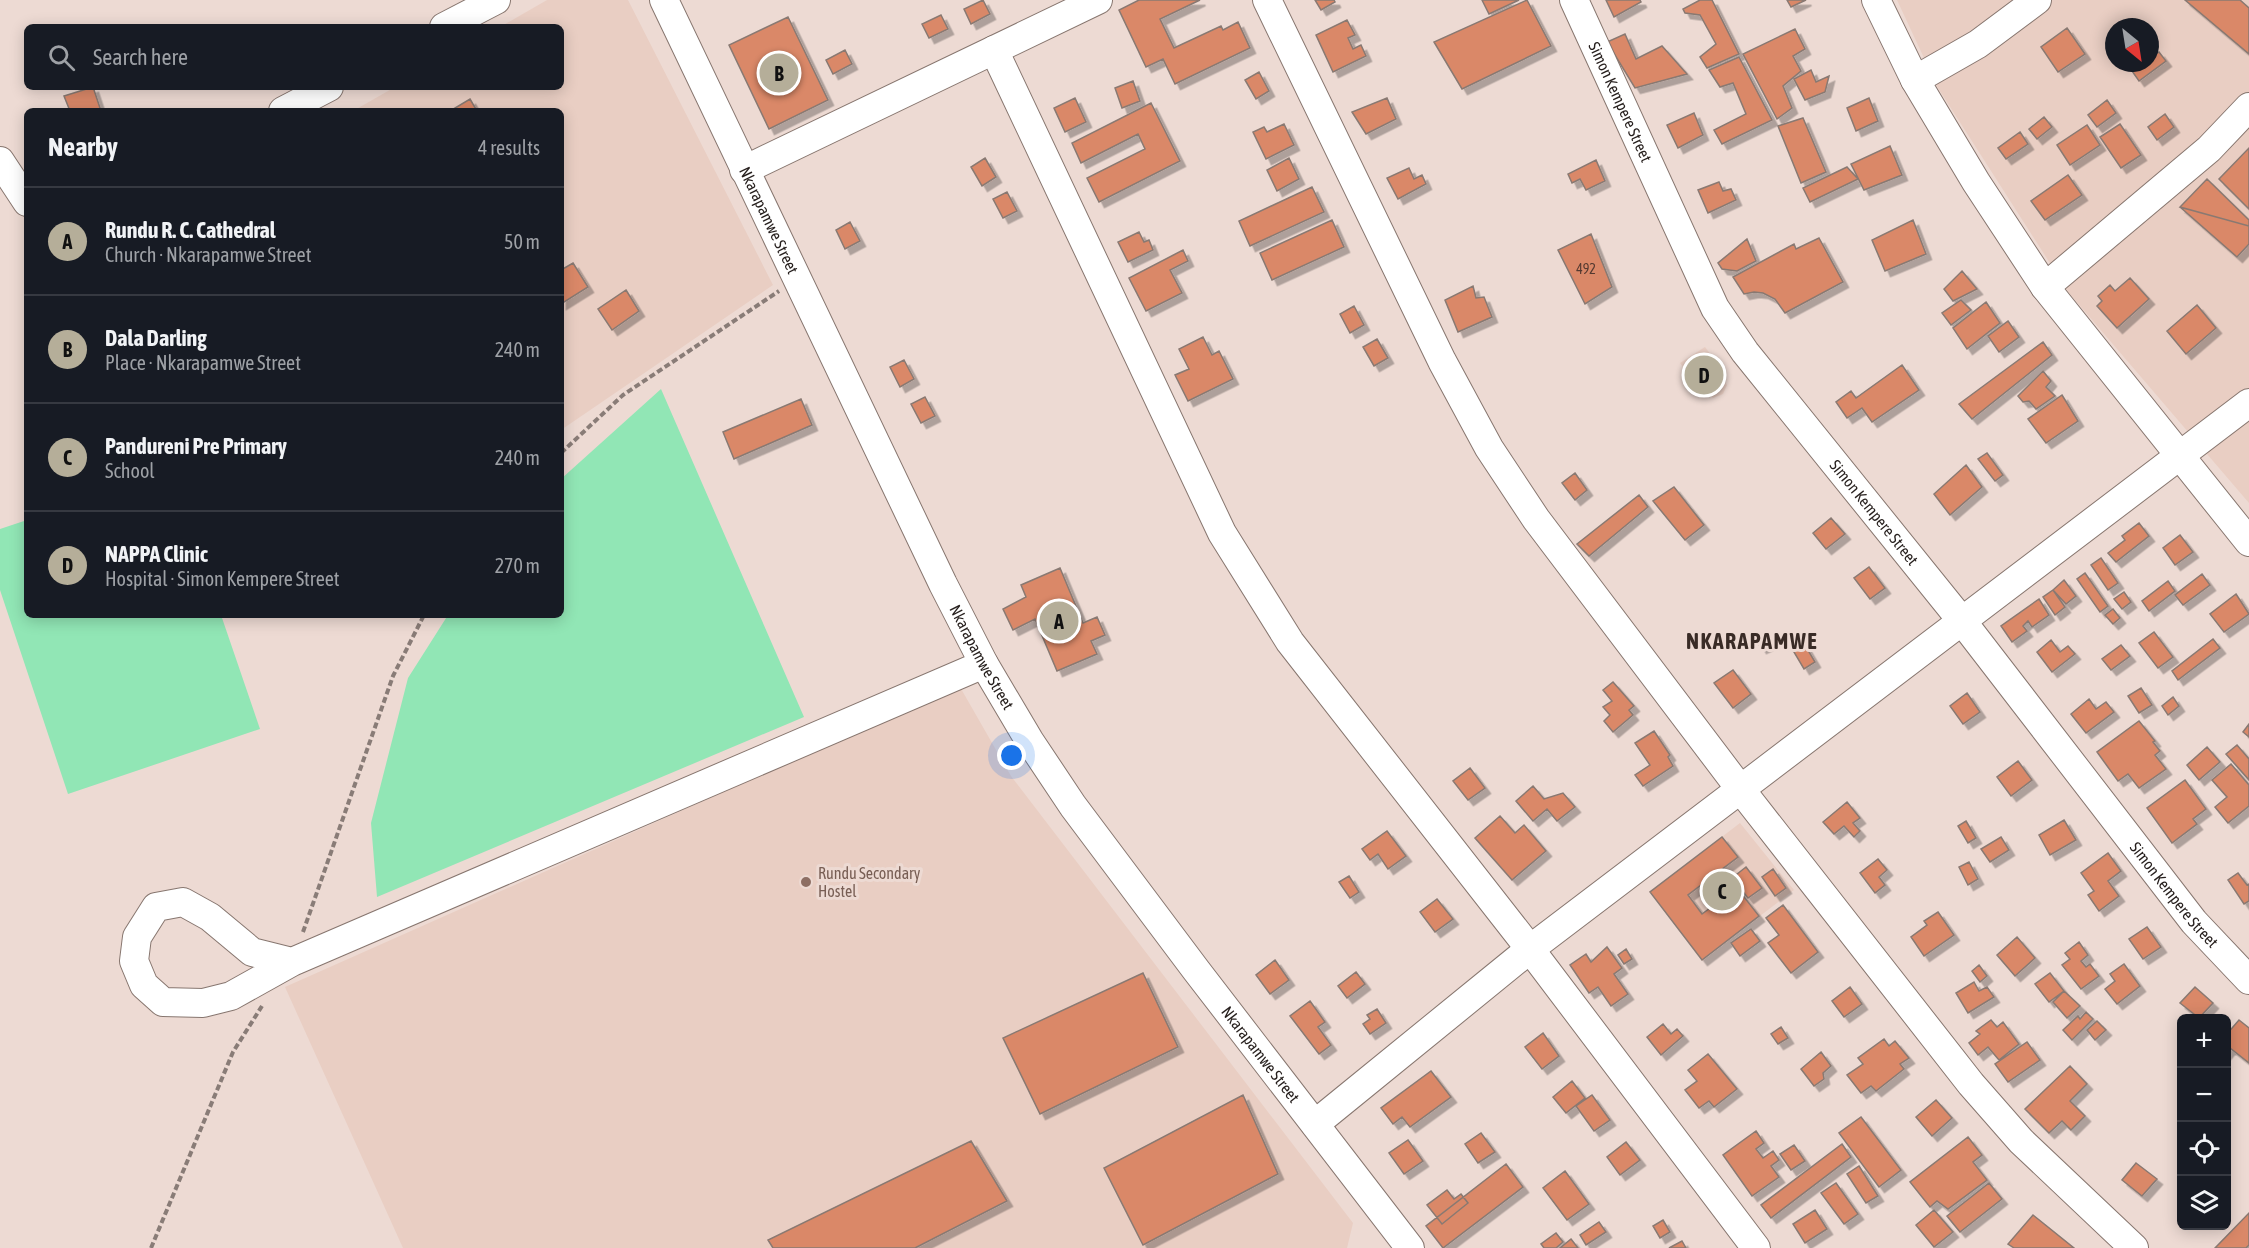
<!DOCTYPE html>
<meta charset="utf-8">
<style>
body{margin:0;font-family:"Asap Condensed",sans-serif;background:#20242c;color:#f1f3f6}
.controls{position:absolute;right:18px;bottom:18px;display:grid;overflow:hidden;border-radius:9px;box-shadow:0 3px 15px #0003}
.controls button{width:54px;height:54px;display:grid;place-items:center;padding:0;border:0;border-bottom:2px solid #363941;background:#171b24;color:#f1f3f6;font:30px sans-serif}
.compass{position:absolute;left:2105px;top:18px;width:54px;height:54px;border-radius:50%;background:#171b24;box-shadow:0 3px 15px #0003;rotate:150deg}
.you{position:absolute;left:1012px;top:756px;width:21px;height:21px;margin:-15px;border:4px solid #fff;border-radius:50%;background:#1a73e8;box-shadow:0 0 0 9px #1a73e833}
.badge{display:grid;place-items:center;width:39px;height:39px;border-radius:50%;background:#b5ae99;color:#111;font-size:20px;font-weight:700}
.pin{position:absolute;translate:-50% -50%;border:3px solid #fff;box-shadow:0 2px 6px #0006}
.list{margin:0;padding:0;list-style:none}
h2{display:flex;justify-content:space-between;align-items:center;height:78px;margin:0;padding:0 24px;font-size:26px}
h2 small{font-size:20px;font-weight:400;color:#9ea1a6}
.list li{display:grid;grid-template-columns:39px 1fr auto;gap:18px;align-items:center;box-sizing:border-box;height:108px;padding:0 24px;border-top:2px solid #363941}
.list b{display:block;font-size:22px;white-space:nowrap}
.list p{margin:0;font-size:20px;white-space:nowrap;color:#9ea1a6}
.list em{font-size:20px;font-style:normal;color:#9ea1a6}
.icon{flex:none;width:33px;height:33px;fill:none;stroke:currentColor;stroke-width:2;stroke-linecap:round;stroke-linejoin:round}
.map{position:relative;flex:none;width:2249px;height:1248px;overflow:hidden}
.search{position:absolute;background:#171b24;box-shadow:0 3px 15px #0003;left:24px;top:24px;width:540px;height:66px;display:flex;align-items:center;gap:15px;box-sizing:border-box;padding:0 21px;border-radius:9px;color:#9ea1a6;font-size:22px}
.panel{position:absolute;background:#171b24;box-shadow:0 3px 15px #0003;left:24px;top:108px;width:540px;height:510px;border-radius:9px}
.map>svg:first-child{display:block}
.built{fill:#e9cec3;fill-rule:evenodd}
.green{fill:#91e6b5}
.building{fill:#da8867;stroke:#897972;stroke-width:1.5;filter:url(#shadow)}
.lines{fill:none;stroke-linecap:round;stroke-linejoin:round}
.minor-casing{stroke:#87766f;stroke-width:30}
.path{stroke:#897c77;stroke-width:4;stroke-dasharray:6 3;stroke-linecap:butt}
.minor{stroke:#fff;stroke-width:28}
.education-dot{fill:#8d6e63;stroke:#eddad3;stroke-width:2}
.labels{text-anchor:middle;dominant-baseline:central;stroke-width:6;stroke-linejoin:round;paint-order:stroke}
.number-label{font-size:14px;fill:#533930}
.street-label{font-size:16px;fill:#261f1d;stroke:#eddad3}
.education-label{font-size:16px;fill:#785e54;stroke:#eddad3;text-anchor:start}
.district-label{font-size:22px;font-weight:bold;letter-spacing:1.5px;fill:#392b26;stroke:#eddad3}
</style>
<div class="map">
<svg width="2249" height="1248" viewBox="0 0 2249 1248">
<defs>
<filter id="shadow"><feDropShadow dx="5.5" dy="5.5" stdDeviation="0" flood-color="#0004"/></filter>
</defs>
<rect width="100%" height="100%" fill="#eddad3"/>
<path class="built" d="M547,0H628L773,285L561,430V111H353L395,87H561V27H500Z
M1897,0H2249V503L2069,293L1938,88ZM2114,27H2150V63H2114Z
M1705,347L1717,363L1715,370L1727,385L1723,394L1713,398L1700,380L1693,381L1680,363Z
M960,687L1011,776L1353,1223L1347,1248H403L285,987Z
M1740,823L1794,890L1702,960L1650,892Z"/>
<path class="green" d="M661,389L804,717L377,897L371,823L408,678L448,615H561V479Z
M27,520V615H221L260,729L68,794L0,590V529Z"/>
<path class="building" d="M983,0L990,14L971,24L964,9Z
M1139,0H1200L1160,19L1174,48L1221,26L1223,30L1238,22L1250,48L1175,84L1163,59L1146,67L1119,10Z
M1315,0H1334L1335,2L1321,10Z
M1482,0H1519L1489,14Z
M1527,0L1551,46L1462,89L1434,42Z
M1606,0H1640L1641,2L1614,17Z
M1700,0H1712L1739,54L1707,68L1700,57L1716,44L1700,15L1685,13L1683,9Z
M1787,0H1806L1791,7Z
M2185,0H2240L2249,8V54Z
M941,15L948,29L929,38L922,24Z
M788,17L828,100L769,129L729,45Z
M1347,20L1355,35L1348,38L1353,49L1361,45L1366,56L1333,72L1316,35Z
M2067,28L2085,54L2058,72L2041,47Z
M1795,29L1805,49L1793,56L1801,71L1783,86L1792,108L1777,119L1743,54Z
M1625,34L1636,59L1662,46L1687,74L1635,88L1607,42Z
M845,50L852,64L833,74L826,60Z
M2159,52L2166,61L2139,81L2132,71L2144,63H2150V58Z
M1739,57L1772,120L1722,144L1714,130L1746,114L1733,83L1720,87L1709,70Z
M1811,70L1816,82L1829,76L1825,92L1805,100L1794,79Z
M1259,72L1269,91L1256,99L1245,80Z
M1133,81L1140,101L1122,108L1115,88Z
M93,87L101,111H70L64,96Z
M1075,98L1086,122L1065,132L1054,108Z
M1387,98L1396,119L1366,134L1352,112Z
M1869,98L1878,121L1856,131L1847,108Z
M470,99L477,111H450Z
M2107,100L2116,113L2097,127L2088,115Z
M1151,103L1180,161L1099,202L1087,178L1145,149L1138,134L1081,163L1072,143Z
M1694,113L1703,135L1678,148L1667,125Z
M2165,114L2174,127L2157,140L2148,127Z
M2044,117L2052,127L2037,139L2029,129Z
M1803,118L1826,172L1801,183L1778,126Z
M1284,124L1294,145L1266,159L1253,132L1264,127L1267,132Z
M2120,124L2141,155L2121,168L2100,137Z
M2087,125L2100,145L2070,165L2057,145Z
M2020,132L2028,144L2006,159L1998,148Z
M1890,146L1902,175L1864,190L1851,164Z
M2249,148V209L2219,179Z
M985,158L996,177L982,186L971,167Z
M1289,158L1299,179L1277,191L1267,170Z
M1596,160L1605,181L1586,190L1580,179L1572,183L1568,174Z
M1847,167L1858,179L1810,202L1803,188Z
M1409,168L1414,179L1422,175L1426,184L1398,199L1387,178Z
M2068,175L2082,195L2045,220L2031,201Z
M2207,179L2249,220V226L2180,207Z
M1719,182L1723,191L1731,189L1736,200L1708,213L1698,190Z
M1312,187L1324,212L1250,246L1239,221Z
M1007,192L1017,211L1003,218L993,199Z
M2180,207L2249,226V244L2237,257Z
M1332,220L1344,247L1272,280L1260,253Z
M1913,220L1926,254L1885,271L1872,240Z
M850,222L860,241L845,249L836,230Z
M1139,232L1144,242L1149,240L1153,250L1128,262L1118,242Z
M1591,234L1612,287L1585,304L1558,250Z
M1819,238L1843,282L1785,313L1775,299L1763,293L1754,292L1744,294L1733,277L1794,244L1796,249Z
M1747,239L1756,261L1737,271L1722,269L1718,263Z
M1183,250L1188,261L1170,270L1182,293L1146,311L1129,278Z
M573,263L588,287L561,304V270Z
M1962,271L1977,289L1953,301L1944,289Z
M2130,278L2149,299L2117,328L2097,306L2102,301L2098,296L2110,285L2115,291Z
M1473,286L1476,298L1484,297L1492,317L1458,332L1445,300Z
M626,290L639,311L612,330L598,309Z
M1961,300L1971,310L1951,325L1942,313Z
M1986,302L2000,323L1967,349L1953,328Z
M2197,305L2216,328L2186,354L2167,331Z
M1354,306L1364,325L1350,333L1340,314Z
M2008,321L2019,337L1999,352L1988,336Z
M1203,337L1212,355L1219,351L1233,379L1188,401L1175,375L1189,369L1179,349Z
M1377,339L1388,358L1374,366L1363,347Z
M2043,342L2052,355L1972,419L1959,404Z
M904,360L914,379L900,387L890,367Z
M1902,365L1919,390L1872,422L1862,408L1847,418L1836,402L1851,391L1856,398Z
M2043,371L2051,381L2046,387L2055,396L2036,409L2029,401L2023,402L2018,396Z
M2062,395L2078,421L2046,443L2028,419Z
M925,397L935,416L921,423L911,404Z
M801,399L812,425L734,459L723,432Z
M1987,453L2003,475L1995,481L1978,459Z
M1966,465L1982,487L1950,515L1934,494Z
M1575,473L1587,490L1575,500L1562,483Z
M1674,487L1704,525L1685,540L1653,501Z
M1639,495L1648,507L1589,556L1577,544Z
M1831,518L1845,534L1826,549L1813,533Z
M2139,523L2149,536L2116,562L2108,553L2125,540L2122,536Z
M2180,535L2193,552L2175,565L2163,548Z
M2101,558L2118,583L2108,590L2091,565Z
M1869,567L1885,588L1870,599L1854,578Z
M1060,568L1083,623L1097,617L1105,635L1091,641L1097,654L1057,671L1035,619L1013,630L1003,609L1026,597L1021,585Z
M2085,573L2108,606L2100,612L2077,579Z
M2202,574L2210,585L2183,605L2175,595Z
M2064,580L2076,596L2066,604L2053,590Z
M2168,581L2175,591L2149,611L2142,601Z
M2053,590L2065,607L2055,615L2043,597Z
M2124,592L2131,602L2122,609L2114,599Z
M2236,594L2249,614L2224,632L2210,614Z
M2039,599L2049,615L2032,627L2028,621L2023,626L2027,631L2012,642L2001,626Z
M2113,609L2120,618L2113,624L2105,615Z
M2154,632L2173,657L2158,668L2139,643Z
M1770,634L1774,642L1761,648L1757,641Z
M2213,639L2220,648L2178,680L2172,671Z
M1802,640L1815,662L1804,669L1791,647Z
M2051,640L2060,652L2068,646L2075,654L2052,672L2037,652Z
M2121,645L2130,656L2111,670L2102,659Z
M1733,670L1751,694L1733,708L1714,683Z
M1613,682L1634,706L1629,710L1633,715L1613,732L1604,721L1610,715L1603,707L1612,701L1603,690Z
M2141,688L2152,705L2139,713L2128,696Z
M1967,693L1980,712L1963,724L1950,706Z
M2173,697L2179,706L2168,715L2162,706Z
M2089,699L2096,709L2106,702L2114,712L2086,733L2071,714Z
M2139,721L2155,741L2153,742L2160,751L2155,755L2166,769L2139,788L2128,774L2118,781L2097,752Z
M2249,724V737L2243,732Z
M1654,731L1670,755L1668,757L1673,766L1643,786L1635,775L1650,765L1635,743Z
M2237,745L2249,759V780L2226,754Z
M2207,747L2220,762L2199,780L2187,765Z
M2018,761L2032,780L2011,796L1997,777Z
M2231,764L2249,785V806L2228,823L2215,807L2227,797L2212,780Z
M1470,768L1485,788L1468,800L1453,781Z
M2185,780L2206,809L2193,819L2197,824L2172,843L2147,808Z
M1533,786L1544,799L1563,793L1575,807L1557,821L1547,809L1533,821L1516,801Z
M1847,802L1860,818L1853,823L1860,831L1854,837L1844,826L1834,834L1823,822Z
M1500,816L1515,833L1524,825L1546,851L1512,880L1475,838Z
M2064,820L2076,840L2050,855L2039,835Z
M1966,821L1976,838L1968,843L1958,826Z
M1387,831L1406,856L1388,869L1378,854L1370,860L1362,849Z
M1722,837L1738,857L1688,895L1702,914L1737,888L1759,916L1702,960L1650,892Z
M2001,837L2009,850L1990,862L1981,849Z
M2108,853L2121,871L2108,881L2119,896L2099,911L2088,895L2094,891L2081,873Z
M1878,859L1887,870L1879,877L1885,885L1875,893L1860,873Z
M1969,862L1978,879L1968,885L1959,867Z
M1746,867L1762,888L1748,898L1732,878Z
M1773,869L1786,888L1775,896L1762,877Z
M2238,873L2247,885L2249,884V901L2244,904L2228,880Z
M1349,876L1359,892L1350,898L1339,882Z
M1437,899L1453,919L1435,932L1420,912Z
M1783,905L1818,952L1791,973L1768,943L1779,935L1766,918Z
M1938,912L1954,935L1924,956L1911,937L1927,925L1924,921Z
M2147,927L2161,947L2143,959L2129,939Z
M1751,929L1760,941L1740,956L1731,943Z
M2017,937L2035,958L2015,976L1997,955Z
M2079,942L2088,955L2081,961L2086,967L2090,964L2099,976L2081,989L2062,965L2070,959L2065,953Z
M1607,947L1622,968L1614,974L1628,994L1611,1006L1598,987L1589,993L1570,965L1586,954L1591,962Z
M1626,949L1632,959L1624,964L1618,955Z
M1275,960L1289,980L1270,994L1256,975Z
M2124,964L2140,986L2117,1004L2105,989L2115,981L2110,974Z
M1979,965L1987,976L1980,982L1972,971Z
M1356,972L1365,984L1347,998L1338,986Z
M1143,973L1178,1047L1040,1114L1003,1038Z
M2050,973L2064,991L2049,1002L2035,984Z
M1974,982L1979,991L1987,987L1994,997L1968,1013L1956,993Z
M1850,987L1862,1004L1844,1017L1832,1001Z
M2195,987L2213,1003L2199,1018L2180,1003Z
M2064,991L2080,1006L2067,1018L2053,1002Z
M1310,1001L1325,1022L1318,1027L1331,1045L1319,1054L1290,1016Z
M1377,1009L1386,1023L1370,1034L1363,1024L1370,1019L1367,1015Z
M2086,1012L2093,1019L2072,1040L2063,1030L2078,1016L2080,1019Z
M1991,1020L1997,1027L2003,1022L2019,1044L1999,1060L1988,1047L1978,1055L1969,1043L1980,1034L1976,1031Z
M2239,1020L2249,1028V1063L2230,1048L2226,1053V1035Z
M2097,1021L2106,1030L2095,1040L2087,1030Z
M1663,1024L1671,1034L1677,1029L1683,1036L1661,1055L1647,1037Z
M1781,1027L1788,1038L1778,1044L1771,1034Z
M1543,1033L1559,1056L1542,1069L1525,1047Z
M1884,1039L1889,1046L1895,1041L1909,1058L1900,1064L1904,1069L1876,1091L1871,1086L1861,1093L1847,1075L1863,1064L1858,1058Z
M2027,1042L2040,1060L2008,1082L1995,1064Z
M1821,1052L1831,1066L1823,1073L1824,1079L1814,1086L1801,1069Z
M1708,1054L1737,1089L1714,1107L1709,1101L1699,1108L1685,1090L1697,1081L1688,1070Z
M2070,1066L2087,1084L2070,1101L2085,1116L2071,1130L2062,1121L2049,1133L2025,1109Z
M1431,1071L1451,1097L1410,1127L1402,1117L1393,1124L1381,1108Z
M1572,1081L1585,1098L1566,1113L1553,1097Z
M1243,1095L1278,1174L1143,1245L1104,1168Z
M1592,1095L1610,1120L1594,1131L1576,1106Z
M1936,1100L1952,1118L1932,1136L1916,1117Z
M1861,1117L1901,1170L1879,1187L1839,1133Z
M1756,1131L1764,1143L1756,1149L1763,1158L1773,1151L1779,1160L1771,1166L1779,1177L1752,1196L1723,1155Z
M1481,1133L1495,1152L1478,1163L1465,1144Z
M1968,1137L1982,1155L1973,1162L1987,1180L1948,1209L1937,1201L1930,1207L1910,1182Z
M1408,1140L1423,1161L1404,1174L1389,1153Z
M971,1141L1007,1201L915,1248H773L768,1240Z
M1626,1142L1640,1160L1620,1175L1607,1157Z
M1842,1144L1851,1157L1771,1218L1761,1205Z
M1794,1145L1805,1161L1791,1170L1780,1154Z
M2136,1163L2157,1179L2142,1196L2122,1180Z
M1506,1164L1523,1187L1443,1248L1426,1226Z
M1859,1166L1878,1196L1866,1203L1847,1174Z
M1565,1171L1589,1204L1567,1220L1543,1188Z
M1836,1183L1858,1214L1844,1224L1821,1193Z
M1989,1183L2002,1199L1960,1232L1947,1216Z
M1447,1190L1454,1199L1461,1194L1468,1203L1442,1224L1427,1205Z
M1815,1210L1827,1229L1805,1243L1793,1224Z
M1934,1210L1953,1232L1934,1247L1916,1225Z
M2249,1213V1245L2246,1248H2215Z
M2033,1215L2074,1248H2014L2008,1244Z
M1663,1220L1670,1232L1660,1238L1653,1226Z
M1599,1222L1606,1232L1586,1245L1580,1235Z
M1556,1233L1563,1242L1556,1248H1544L1541,1244Z
M1571,1239L1578,1248H1560Z
M1682,1241L1686,1248H1669Z"/>
<g class="lines">
<g class="minor-casing">
<g id="minor">
<path id="s1" d="M664,0L943,584L984,664L1029,740L1073,806L1196,970L1410,1248"/>
<path d="M1267,0L1442,361L1489,448L1536,519L1741,790L1971,1084L2021,1141L2134,1248"/>
<path id="s2" d="M1574,0L1715,308L1745,352L1962,621L2194,922L2249,980"/>
<path d="M1876,0L1915,80L1976,182L2045,287L2249,542"/>
<path d="M444,27L496,0"/>
<path d="M994,50L1222,533L1290,642L1530,949L1756,1248"/>
<path d="M1915,80L1978,44L2037,0"/>
<path d="M283,111L329,87"/>
<path d="M0,161L27,202"/>
<path d="M744,170L1098,0"/>
<path d="M2045,287L2209,149L2249,107"/>
<path d="M292,962L231,996L203,1003L163,1002L144,985L134,961L137,937L156,907L183,902L210,917L252,952L292,962L984,664"/>
<path d="M1315,1124L1530,949L2249,403"/>
</g>
</g>
<path class="path" d="M561,453L623,395L779,291
M303,932L393,676L424,615
M151,1248L233,1052L262,1006"/>
<use href="#minor" class="minor"/>
</g>
<circle class="education-dot" cx="806" cy="882" r="6"/>
<g class="labels">
<g class="number-label">
<text x="1586" y="269">492</text>
</g>
<g class="street-label">
<text stroke="none"><textPath href="#s2" startOffset="112">Simon Kempere Street</textPath></text>
<text stroke="none"><textPath href="#s1" startOffset="244">Nkarapamwe Street</textPath></text>
<text stroke="none"><textPath href="#s2" startOffset="598">Simon Kempere Street</textPath></text>
<text stroke="none"><textPath href="#s1" startOffset="730">Nkarapamwe Street</textPath></text>
<text stroke="none"><textPath href="#s2" startOffset="1084">Simon Kempere Street</textPath></text>
<text stroke="none"><textPath href="#s1" startOffset="1216">Nkarapamwe Street</textPath></text>
</g>
<g class="education-label">
<text x="818" y="873">Rundu Secondary<tspan x="818" dy="18">Hostel</tspan></text>
</g>
<g class="district-label">
<text x="1752" y="641">NKARAPAMWE</text>
</g>
</g>
</svg>
<div class="controls">
<button>+</button>
<button>−</button>
<button><svg class="icon" aria-label="locate" viewBox="0 0 24 24"><circle cx="12" cy="12" r="6"/><path d="M12 2v4M12 18v4M2 12h4M18 12h4"/></svg></button>
<button><svg class="icon" aria-label="layers" viewBox="0 0 24 24"><path d="M12 4l9 5-9 5-9-5zM3 14l9 5 9-5"/></svg></button>
</div>
<svg class="compass" viewBox="-18 -18 36 36"><path d="M0-13l5 13h-10z" fill="#e53935"/><path d="M0 13l5-13h-10z" fill="#9ea1a6"/></svg>
<div class="you"></div>
<div class="pin badge" style="left:1059px;top:621px">A</div>
<div class="pin badge" style="left:779px;top:73px">B</div>
<div class="pin badge" style="left:1722px;top:891px">C</div>
<div class="pin badge" style="left:1704px;top:375px">D</div>
<div class="search"><svg class="icon" aria-label="search" viewBox="0 0 24 24"><circle cx="10" cy="10" r="6"/><path d="M15 15l6 6"/></svg>Search here</div>
<section class="panel">
<h2>Nearby<small>4 results</small></h2>
<ul class="list">
<li><span class="badge">A</span><div><b>Rundu R. C. Cathedral</b><p>Church · Nkarapamwe Street</p></div><em>50 m</em></li>
<li><span class="badge">B</span><div><b>Dala Darling</b><p>Place · Nkarapamwe Street</p></div><em>240 m</em></li>
<li><span class="badge">C</span><div><b>Pandureni Pre Primary</b><p>School</p></div><em>240 m</em></li>
<li><span class="badge">D</span><div><b>NAPPA Clinic</b><p>Hospital · Simon Kempere Street</p></div><em>270 m</em></li>
</ul>
</section>
</div>
